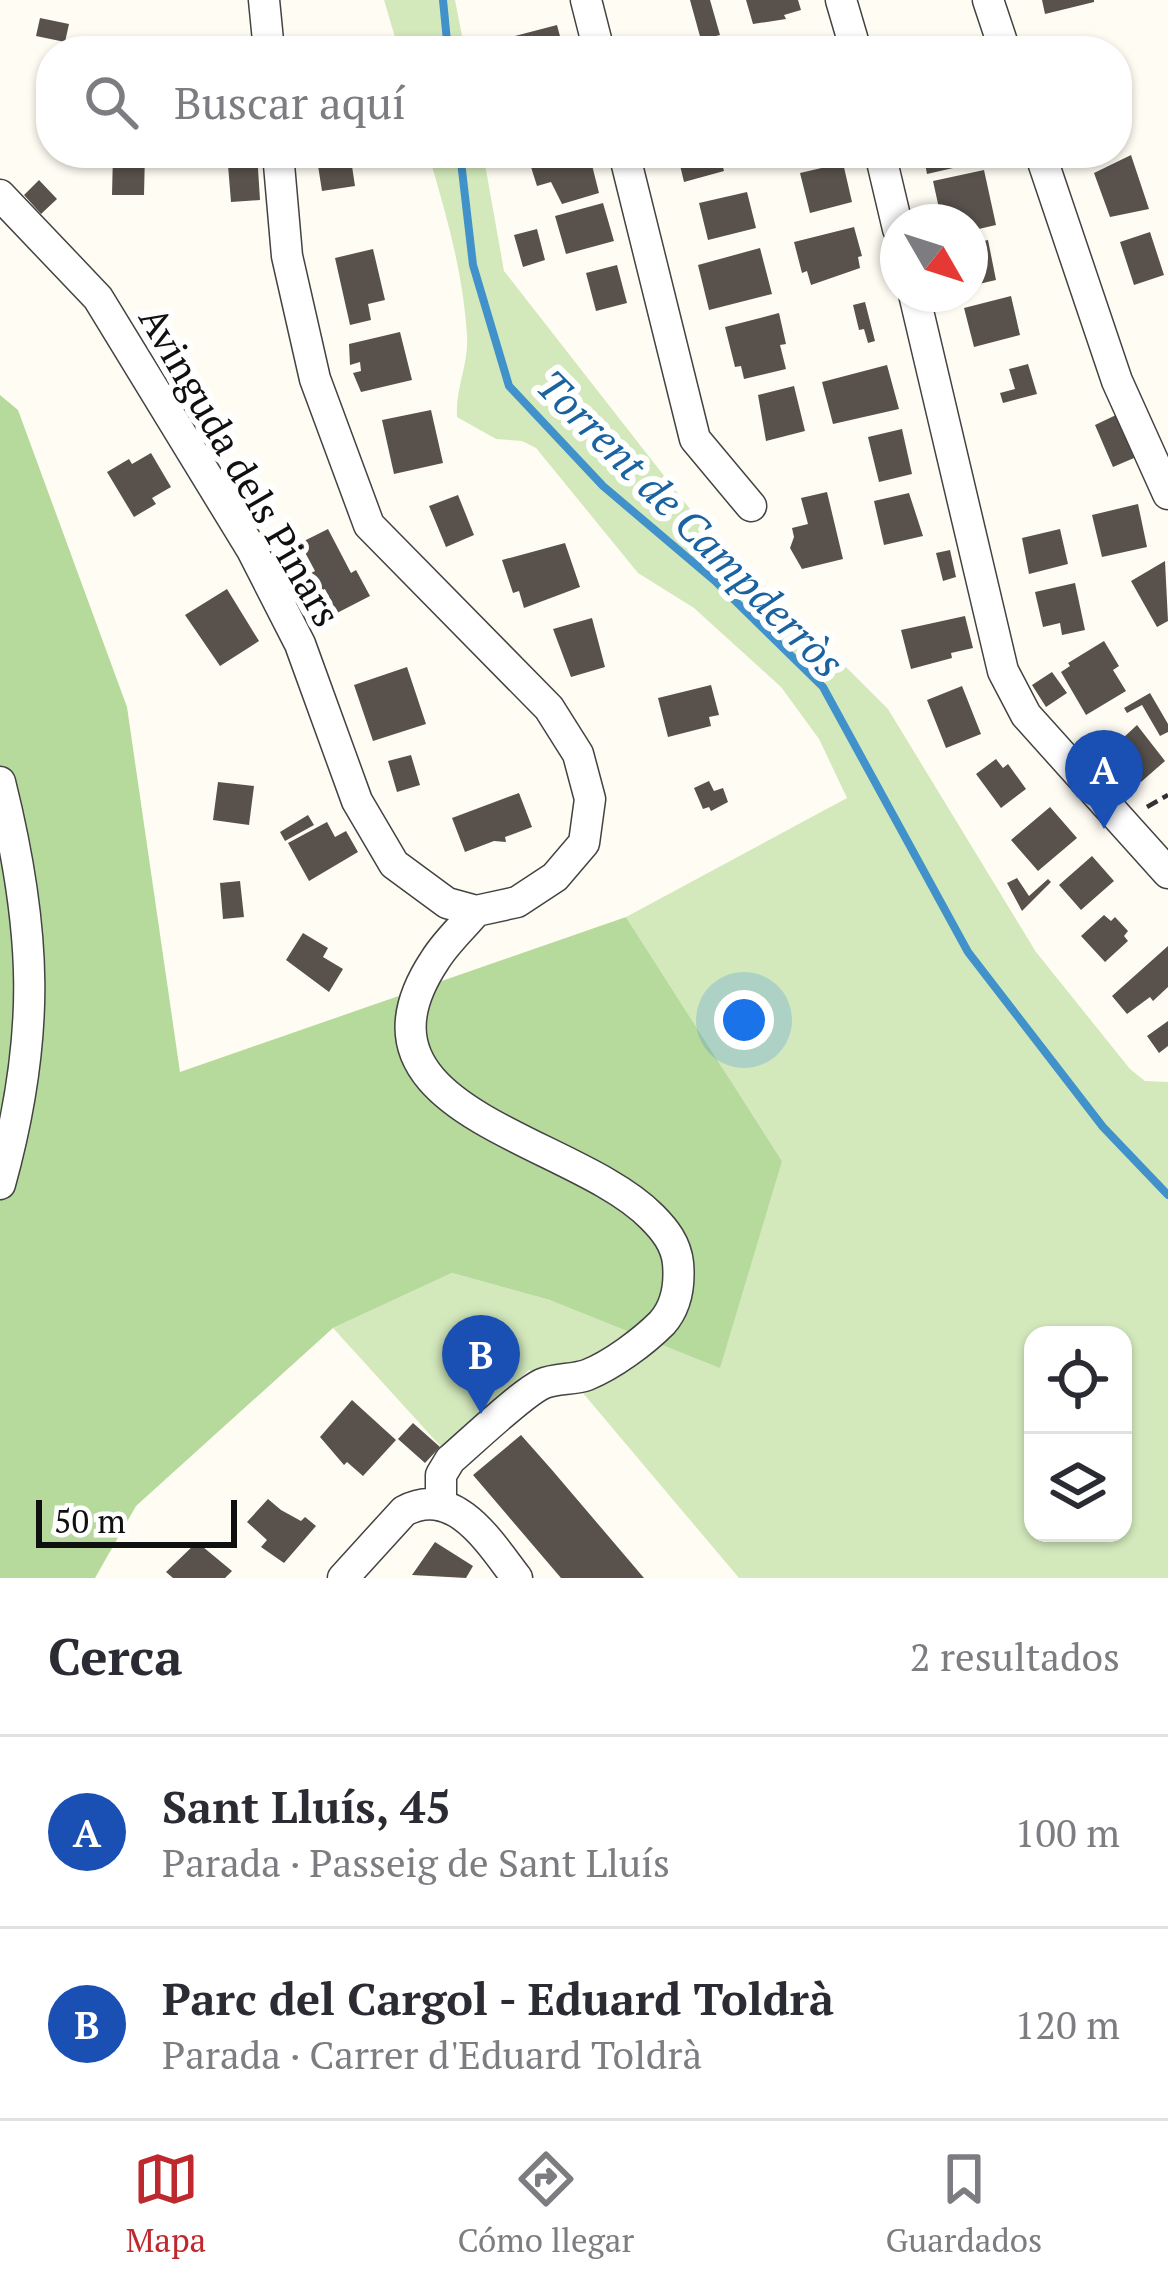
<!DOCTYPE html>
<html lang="es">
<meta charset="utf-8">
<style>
body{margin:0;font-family:"PT Serif",serif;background:#f7f7f7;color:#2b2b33}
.controls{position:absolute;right:36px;bottom:36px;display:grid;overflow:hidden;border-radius:24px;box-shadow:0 3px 9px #0004}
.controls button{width:108px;height:108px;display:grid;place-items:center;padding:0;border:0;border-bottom:3px solid #e1e1e2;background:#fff;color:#2b2b33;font:60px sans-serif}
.compass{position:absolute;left:880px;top:204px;width:108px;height:108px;border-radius:50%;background:#fff;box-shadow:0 3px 9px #0004;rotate:129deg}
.scale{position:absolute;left:36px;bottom:30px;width:201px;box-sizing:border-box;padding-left:12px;border:6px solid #101010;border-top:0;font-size:33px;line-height:42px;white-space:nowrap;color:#101010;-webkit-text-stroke:9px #fff;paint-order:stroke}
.you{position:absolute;left:744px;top:1020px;width:42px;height:42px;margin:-30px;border:9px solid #fff;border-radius:50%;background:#1a73e8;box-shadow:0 0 0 18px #1a73e833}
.badge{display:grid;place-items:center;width:78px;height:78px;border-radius:50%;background:#be292e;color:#fff;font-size:39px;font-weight:700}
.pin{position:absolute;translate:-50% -99px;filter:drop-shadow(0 3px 6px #0008)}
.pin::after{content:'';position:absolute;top:63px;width:42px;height:36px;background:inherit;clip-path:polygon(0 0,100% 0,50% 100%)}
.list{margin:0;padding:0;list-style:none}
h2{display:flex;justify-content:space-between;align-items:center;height:156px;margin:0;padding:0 48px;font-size:51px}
h2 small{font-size:39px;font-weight:400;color:#7c7c81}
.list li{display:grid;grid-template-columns:78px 1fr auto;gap:36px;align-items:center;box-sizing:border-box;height:192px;padding:0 48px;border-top:3px solid #e1e1e2}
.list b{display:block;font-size:45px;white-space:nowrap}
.list p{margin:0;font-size:39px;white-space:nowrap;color:#7c7c81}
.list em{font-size:39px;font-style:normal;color:#7c7c81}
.icon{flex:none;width:66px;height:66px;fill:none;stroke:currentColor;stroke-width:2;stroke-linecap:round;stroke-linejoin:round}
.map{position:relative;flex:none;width:1168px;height:1578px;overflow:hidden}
.search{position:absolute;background:#fff;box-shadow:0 3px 9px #0004;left:36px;right:36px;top:36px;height:132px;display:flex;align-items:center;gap:30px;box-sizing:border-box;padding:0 42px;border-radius:48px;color:#7c7c81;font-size:45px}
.sheet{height:540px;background:#fff}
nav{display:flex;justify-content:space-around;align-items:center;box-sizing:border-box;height:168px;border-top:3px solid #e1e1e2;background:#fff;font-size:33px;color:#7c7c81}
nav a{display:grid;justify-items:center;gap:6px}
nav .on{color:#be292e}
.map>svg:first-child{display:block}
.green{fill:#d3e9bc;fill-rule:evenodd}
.forest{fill:#b6da9c}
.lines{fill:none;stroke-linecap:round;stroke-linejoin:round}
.stream{stroke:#4191cb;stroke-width:8}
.building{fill:#58514c}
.minor-casing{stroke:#434343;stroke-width:33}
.path{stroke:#323232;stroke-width:4.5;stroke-dasharray:12 6;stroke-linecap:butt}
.minor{stroke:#fff;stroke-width:30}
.labels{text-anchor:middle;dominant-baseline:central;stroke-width:12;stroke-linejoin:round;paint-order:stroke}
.street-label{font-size:39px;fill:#101010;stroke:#fff}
.water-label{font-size:42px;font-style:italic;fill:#1a63a0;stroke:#fff}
</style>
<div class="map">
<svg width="1168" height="1578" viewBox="0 0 1168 1578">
<rect width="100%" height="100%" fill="#fffdf3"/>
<path class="green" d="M384,0H455L465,51H399Z
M428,153H483L504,271L697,518L888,709L1036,952L1130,1069L1145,1081L1168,1082V1578H739L582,1392L529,1370L443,1449L333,1328L452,1273L550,1300L782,1161L626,917L847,798L819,739L781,687L694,608L638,573L536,448L522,441L496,439L457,417C455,389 469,364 467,335C463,272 446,213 428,153ZM1033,1335H1123V1533H1033Z"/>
<path class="forest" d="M0,395L18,410L127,707L180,1072L626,917L782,1161L720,1368L550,1300L452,1273L333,1328L136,1506L95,1578H0Z"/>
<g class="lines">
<path class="stream" d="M443,0L448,51
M460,153L473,265L509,386L603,486L715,581L823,687L968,952L1103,1127L1168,1195"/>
</g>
<path class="building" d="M690,0H710L720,35L701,40Z
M746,0H798L801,10L784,15L786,19L753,24Z
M1042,0H1094V2L1045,14Z
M40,18L69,24L65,42L36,36Z
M557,25L564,51H514L511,37Z
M113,153H145L144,195H112Z
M227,153H257L260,200L231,202Z
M316,153H350L355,186L322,191Z
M568,153H589L599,193L562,204L551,182L537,186L530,164Z
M677,153H719L724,171L684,182Z
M923,153H986L988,160L927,174Z
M1131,155L1149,209L1110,217L1094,173Z
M843,163L852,202L810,213L800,173Z
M984,170L996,225L970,231V222H942L933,181Z
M39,180L57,199L41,214L24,195Z
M747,192L756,228L708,240L699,203Z
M603,203L614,241L566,254L555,216Z
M854,227L862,256L858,257L860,268L811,285L807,271L802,273L794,242Z
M537,229L545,260L523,267L514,235Z
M1150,232L1164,275L1134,285L1120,242Z
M988,240L996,280L970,286V244Z
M760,248L772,294L709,310L698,265Z
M373,249L385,300L368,304L371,320L350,325L335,258Z
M617,265L627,303L596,311L586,273Z
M1011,296L1020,335L974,347L964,308Z
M865,302L875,341L868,343L864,329L859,330L853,305Z
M779,313L786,344L780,345L786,369L744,379L741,366L735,367L725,327Z
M400,332L412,380L361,392L353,373L361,371L360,362L350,365L349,344Z
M1028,364L1037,394L1003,403L1000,393L1015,389L1009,369Z
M887,365L899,409L833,424L822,382Z
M794,386L805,431L766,441L758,395Z
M431,410L443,463L394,474L382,420Z
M1116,415L1134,458L1113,467L1095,425Z
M902,429L912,474L879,482L868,437Z
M151,453L171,487L152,498L156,504L134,517L107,472L129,459L132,464Z
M827,492L843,559L802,569L790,548L794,537L792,528L808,524L801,498Z
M909,493L923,536L884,545L874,501Z
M458,495L474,535L446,547L429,506Z
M1138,504L1147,547L1102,557L1092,515Z
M328,529L351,573L356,570L370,596L337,613L325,589L319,592L309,574L315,571L300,543Z
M1060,529L1068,564L1029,574L1022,538Z
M565,543L580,587L524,608L519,591L513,593L502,560Z
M950,550L956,577L943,581L936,553Z
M1165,561L1168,621L1157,627L1131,581Z
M1075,583L1085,630L1062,635L1060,623L1043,627L1035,592Z
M227,589L259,641L220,666L185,615Z
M965,616L973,648L951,653L952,658L911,669L901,630Z
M592,618L605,667L571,677L553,629Z
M1104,641L1119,666L1113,670L1126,691L1086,715L1061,672L1070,666L1068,663Z
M407,667L426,724L373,741L354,685Z
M1052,672L1067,693L1046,707L1032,685Z
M711,685L719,715L709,717L711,726L668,737L658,698Z
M962,686L981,734L946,748L927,700Z
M1150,693L1168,724V732L1160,736L1142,705L1127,713L1124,708Z
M1137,725L1165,761L1141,782L1109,751Z
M411,755L420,785L397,792L388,761Z
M996,759L1003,768L1008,764L1026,789L1001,808L976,774Z
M709,781L714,791L723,788L728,802L711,811L709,807L703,809L694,788Z
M218,782L254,786L249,825L213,820Z
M519,793L532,827L505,837L506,842L494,841L465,852L452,818Z
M1050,807L1077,838L1038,871L1011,840Z
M308,815L314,825L285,841L280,832Z
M327,822L335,837L346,831L358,852L309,881L288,843Z
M1092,856L1114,881L1081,910L1059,885Z
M1017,878L1029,896L1048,879L1051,882L1022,911L1007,883Z
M240,881L244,917L223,919L220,883Z
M1104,915L1111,921L1115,917L1128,931L1124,936L1128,941L1105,962L1081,936Z
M303,933L328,948L323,957L343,969L329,992L286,960Z
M1168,946V987L1153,1001L1150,997L1127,1014L1112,996Z
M1168,1021V1046L1159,1053L1147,1036Z
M352,1400L396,1440L363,1476L347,1462L344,1465L320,1437Z
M413,1423L440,1447L425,1463L398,1439Z
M521,1435L552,1470L644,1578H561L473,1475Z
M268,1499L281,1510L301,1521L305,1517L316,1526L284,1563L261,1547L267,1540L247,1522Z
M197,1542L232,1571L225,1578H173L166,1572Z
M435,1542L473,1566L466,1578L412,1575Z"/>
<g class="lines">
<g class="minor-casing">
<path id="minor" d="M264,0L269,51
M586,0L599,51
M841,0L856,51
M988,0L1005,51
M624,153L695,439L751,506
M880,153L898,229
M1040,153L1117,381L1168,494
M0,195L98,298L252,550L300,644L357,801L394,864L447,903L476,911L517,902L555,877L584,843L590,799L578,754L549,708L369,525L315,379L287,256L278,153
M914,294L1003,671L1026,715L1168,873
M0,782C37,930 41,1036 0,1184
M441,1503V1475L450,1460C471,1442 521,1394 542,1384C556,1378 573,1380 587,1375C612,1365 643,1342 662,1323C677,1306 680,1285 678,1263C676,1244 665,1230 652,1217C574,1137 334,1112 435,960C446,942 463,927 476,911
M343,1578L404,1511C455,1484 490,1543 517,1578"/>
</g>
<path class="path" d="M1147,807L1168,795"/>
<use href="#minor" class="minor"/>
</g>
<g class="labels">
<g class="street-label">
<text transform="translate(241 466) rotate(60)">Avinguda dels Pinars</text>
</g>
<g class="water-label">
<text transform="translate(691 523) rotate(45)">Torrent de Campderròs</text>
</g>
</g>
</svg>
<div class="controls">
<button><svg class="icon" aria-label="locate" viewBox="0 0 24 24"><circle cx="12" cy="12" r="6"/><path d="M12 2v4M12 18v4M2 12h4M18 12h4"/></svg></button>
<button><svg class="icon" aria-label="layers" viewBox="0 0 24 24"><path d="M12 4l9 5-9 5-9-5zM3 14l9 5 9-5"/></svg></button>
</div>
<svg class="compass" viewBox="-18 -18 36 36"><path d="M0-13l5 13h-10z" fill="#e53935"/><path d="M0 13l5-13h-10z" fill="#7c7c81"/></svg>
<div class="scale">50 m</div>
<div class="you"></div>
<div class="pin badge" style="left:1104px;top:829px;background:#1a4fb4">A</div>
<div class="pin badge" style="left:481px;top:1414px;background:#1a4fb4">B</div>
<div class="search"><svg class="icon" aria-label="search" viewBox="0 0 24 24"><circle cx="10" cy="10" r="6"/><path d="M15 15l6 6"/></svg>Buscar aquí</div>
</div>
<section class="sheet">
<h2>Cerca<small>2 resultados</small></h2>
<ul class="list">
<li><span class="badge" style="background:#1a4fb4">A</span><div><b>Sant Lluís, 45</b><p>Parada · Passeig de Sant Lluís</p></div><em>100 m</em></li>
<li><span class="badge" style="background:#1a4fb4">B</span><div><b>Parc del Cargol - Eduard Toldrà</b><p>Parada · Carrer d'Eduard Toldrà</p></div><em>120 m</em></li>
</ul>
</section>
<nav>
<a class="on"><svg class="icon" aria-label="map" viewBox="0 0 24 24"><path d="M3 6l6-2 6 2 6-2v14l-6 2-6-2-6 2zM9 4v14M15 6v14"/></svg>Mapa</a>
<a><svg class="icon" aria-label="directions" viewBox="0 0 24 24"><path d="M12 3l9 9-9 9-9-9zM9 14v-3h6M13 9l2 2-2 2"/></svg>Cómo llegar</a>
<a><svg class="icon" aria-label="saved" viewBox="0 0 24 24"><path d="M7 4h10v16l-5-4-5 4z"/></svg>Guardados</a>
</nav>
